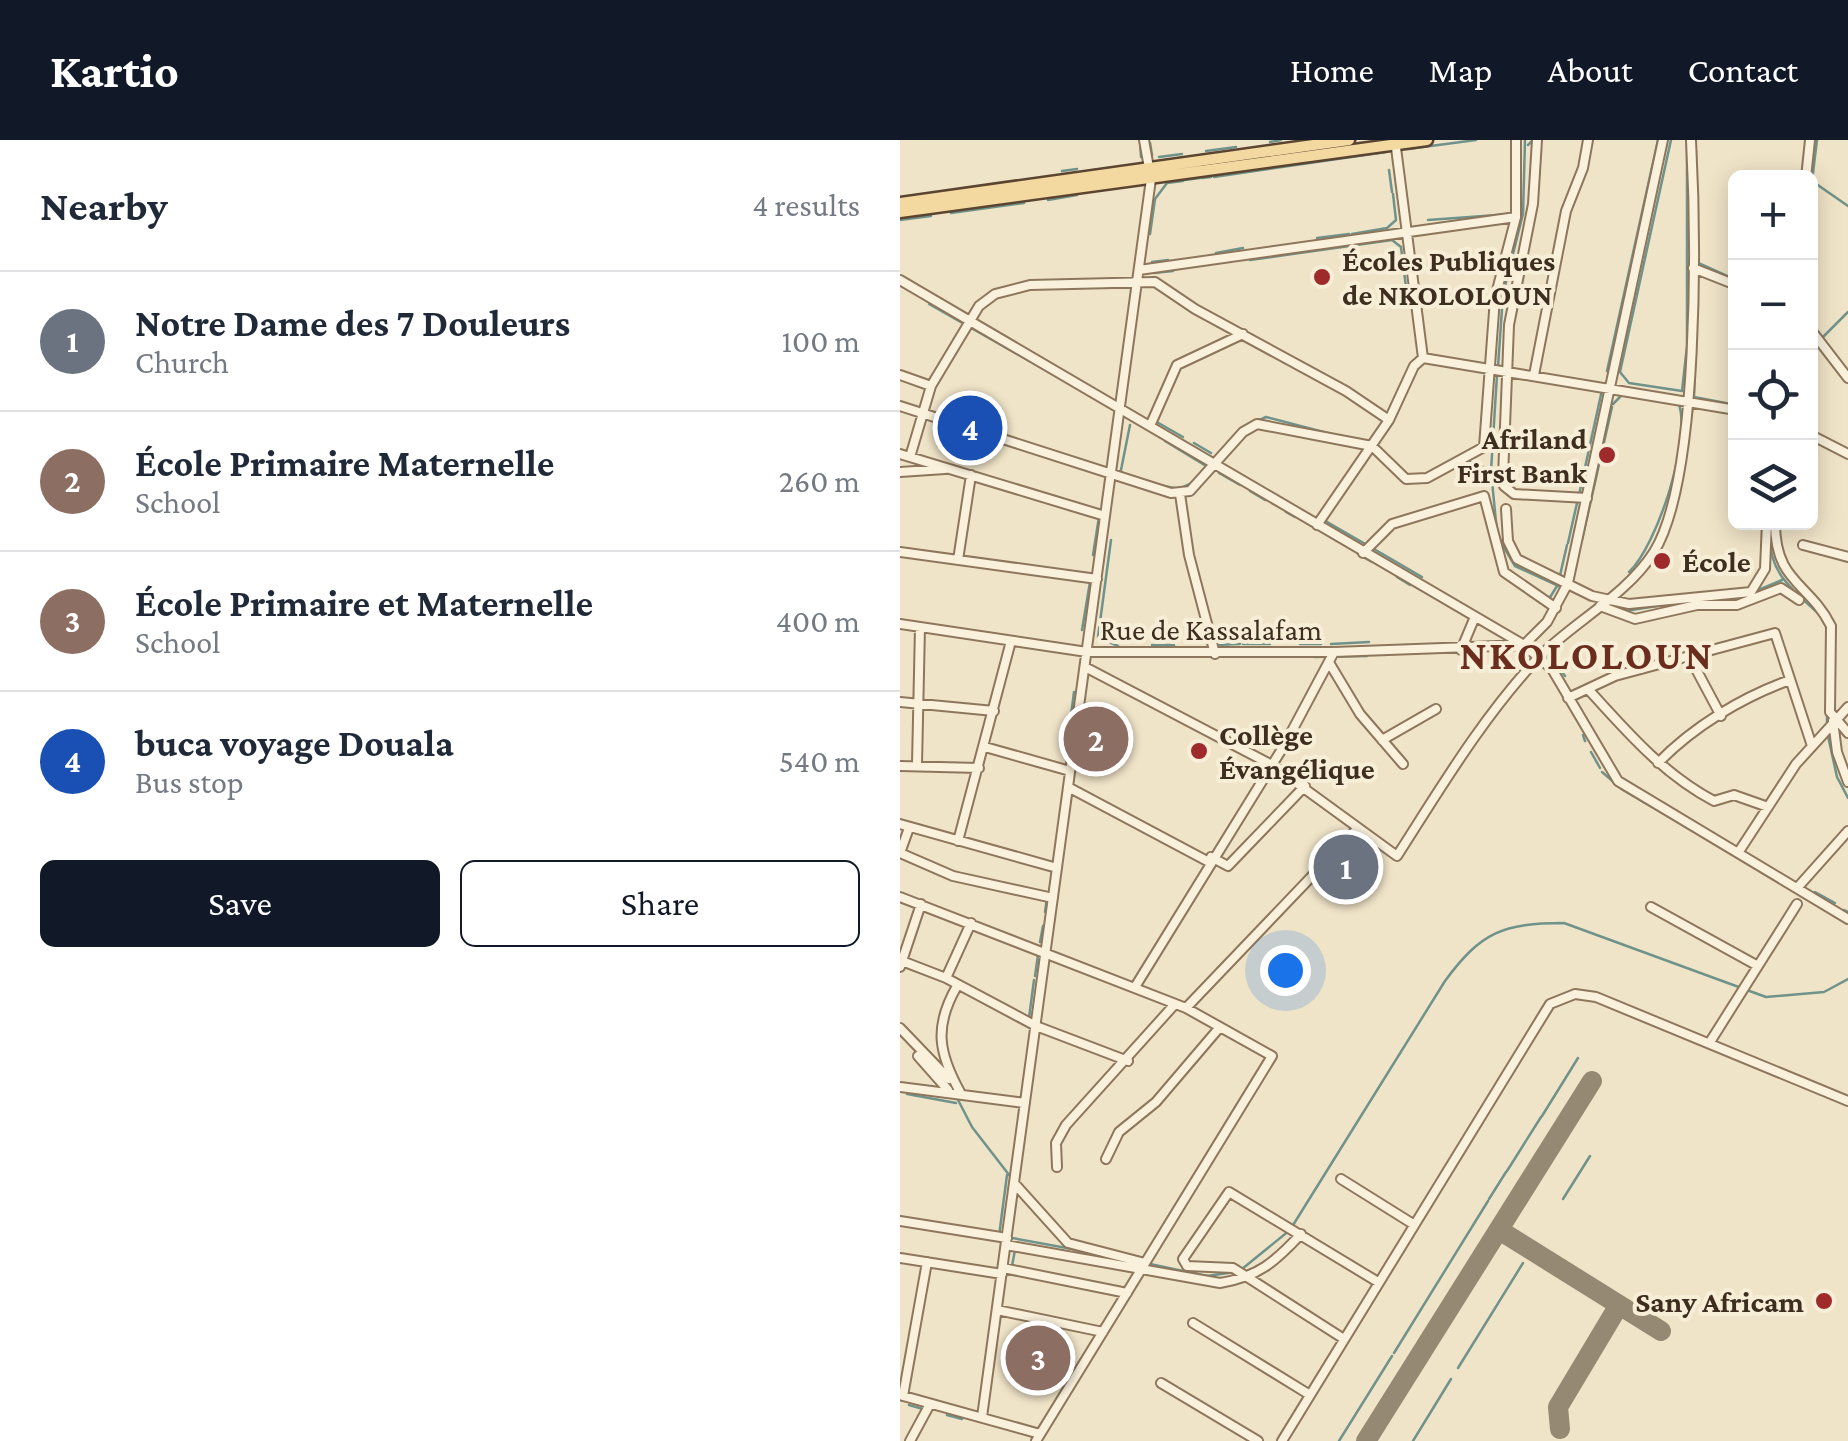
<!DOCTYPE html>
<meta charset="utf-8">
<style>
body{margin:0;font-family:"Crimson Pro",serif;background:#f2f2f3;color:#1f2937}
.controls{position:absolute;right:30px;top:30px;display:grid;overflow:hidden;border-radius:15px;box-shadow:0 5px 25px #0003}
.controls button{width:90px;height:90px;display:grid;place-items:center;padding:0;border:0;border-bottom:2px solid #e0e1e3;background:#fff;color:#1f2937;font:50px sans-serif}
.you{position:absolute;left:385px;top:830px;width:35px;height:35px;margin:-25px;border:8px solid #fff;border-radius:50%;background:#1a73e8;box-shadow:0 0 0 15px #1a73e833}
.badge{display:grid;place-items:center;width:65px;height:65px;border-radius:50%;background:#111827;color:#fff;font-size:32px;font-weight:700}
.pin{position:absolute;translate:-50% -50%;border:5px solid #fff;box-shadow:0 2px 10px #0006}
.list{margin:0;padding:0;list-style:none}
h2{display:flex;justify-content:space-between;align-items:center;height:130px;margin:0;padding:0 40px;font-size:42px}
h2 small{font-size:32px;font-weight:400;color:#747a83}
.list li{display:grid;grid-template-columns:65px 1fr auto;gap:30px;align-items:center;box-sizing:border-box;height:140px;padding:0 40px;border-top:2px solid #e0e1e3}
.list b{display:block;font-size:38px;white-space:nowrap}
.list p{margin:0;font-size:32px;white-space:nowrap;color:#747a83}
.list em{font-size:32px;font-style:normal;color:#747a83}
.actions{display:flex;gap:20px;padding:30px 40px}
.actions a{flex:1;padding:22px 0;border:2px solid #111827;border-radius:15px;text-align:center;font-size:35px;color:#111827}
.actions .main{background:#111827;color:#fff}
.icon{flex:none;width:55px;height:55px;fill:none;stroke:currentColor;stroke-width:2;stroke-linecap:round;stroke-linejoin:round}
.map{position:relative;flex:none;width:948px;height:1301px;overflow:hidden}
header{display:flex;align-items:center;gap:60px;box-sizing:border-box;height:140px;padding:0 50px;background:#111827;color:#fff}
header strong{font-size:48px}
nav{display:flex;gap:55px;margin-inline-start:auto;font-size:35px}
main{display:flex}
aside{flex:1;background:#fff}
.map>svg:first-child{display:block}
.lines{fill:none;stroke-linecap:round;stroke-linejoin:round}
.stream{stroke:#6f938a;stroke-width:2.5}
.taxiway{stroke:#968974;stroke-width:20}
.minor-casing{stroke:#8d765c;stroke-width:12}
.major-casing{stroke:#5b4430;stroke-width:15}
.minor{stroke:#faf1dc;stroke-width:8}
.major{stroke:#f3d9a0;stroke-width:10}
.poi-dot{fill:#9e2a2b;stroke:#f7eed8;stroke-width:4}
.labels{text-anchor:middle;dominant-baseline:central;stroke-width:8;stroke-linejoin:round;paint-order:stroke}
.poi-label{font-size:30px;font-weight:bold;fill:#3d2e20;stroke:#f7eed8;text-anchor:start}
.street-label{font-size:30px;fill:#3d2e20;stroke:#f7eed8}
.district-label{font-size:40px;font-weight:bold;letter-spacing:2.5px;fill:#6b2e1e;stroke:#f7eed8}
</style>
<header>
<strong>Kartio</strong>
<nav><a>Home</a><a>Map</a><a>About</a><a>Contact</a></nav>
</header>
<main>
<aside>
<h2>Nearby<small>4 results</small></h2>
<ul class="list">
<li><span class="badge" style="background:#6b7280">1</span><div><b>Notre Dame des 7 Douleurs</b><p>Church</p></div><em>100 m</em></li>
<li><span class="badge" style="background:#8d6e63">2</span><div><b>École Primaire Maternelle</b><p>School</p></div><em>260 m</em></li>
<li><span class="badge" style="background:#8d6e63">3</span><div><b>École Primaire et Maternelle</b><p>School</p></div><em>400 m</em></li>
<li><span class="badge" style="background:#1a4fb4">4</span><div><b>buca voyage Douala</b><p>Bus stop</p></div><em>540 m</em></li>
</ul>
<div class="actions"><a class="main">Save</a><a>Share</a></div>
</aside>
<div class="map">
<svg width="948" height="1301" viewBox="0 0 948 1301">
<rect width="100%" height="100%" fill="#f0e4c8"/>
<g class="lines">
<path class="stream" d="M240,0L241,17
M771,0L720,232L729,243L782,251L787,206V0
M917,0L912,41L948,66
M370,2L381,0
M250,3L252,15
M628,5L633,0
M508,9L576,0
M306,11L336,7
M796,11V31
M259,17L282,14
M489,30L492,52
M162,31L177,29
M314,37L486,12
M302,38L311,37
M285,40L300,38
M148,60L177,55
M51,73L124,63
M0,80L31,76
M528,80L611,74
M250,94L255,59L267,43L283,41
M452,94L487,88L496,80L493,54
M417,98L449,94
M316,113L343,108
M350,120L492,100L501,107L506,147
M252,122L268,120
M796,122L836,140
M254,133L273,131
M29,164L170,244
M911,209L948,172
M795,225L794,257L836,265
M598,227L603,154L623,74L625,0
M707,231L758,0
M597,235L591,331L597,392
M177,248L185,253
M713,264L722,255
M255,281L283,297
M347,286L366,277L439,296
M788,292L793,266
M265,301L306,326
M294,303L311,313
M566,320L590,330
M319,333L340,345
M220,335L230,285
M259,345L279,349L294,342
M350,351L365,360
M679,355L702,250
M386,372L395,377
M422,379L467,405
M599,399L615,426L661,447
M870,399C870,436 897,453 921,476
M211,400L198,497L218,506
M682,400L712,267
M668,403L677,363
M762,404L768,388
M474,409L522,437
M458,414L472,422
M193,415L199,377
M729,432C757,406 793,296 778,262
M497,437L510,445
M658,444L667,405
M669,450L684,456
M856,451L882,440
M649,459L657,446
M808,460L845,457
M725,471L770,464
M182,490L190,442
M343,504H370
M400,504H421
M431,504L469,502
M252,505H274
M317,505L340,504
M415,517L467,516
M652,518L665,536
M927,588V521
M683,595L685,601
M928,596L937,637L948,658
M691,612L700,628
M166,614L174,552
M702,632L723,650L810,701
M915,752L935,763
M944,770L948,772
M145,772L147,758
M35,775L44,778
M140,802L143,786
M135,836L138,815
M129,878L134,840
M7,954L56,963
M56,956L72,987L113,1040
M642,976L678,918
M607,1031L641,977
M589,1059L606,1032
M663,1059L690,1016
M99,1096L107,1035
M107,1097L183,1111
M250,1124L307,1136L335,1132
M112,1126L115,1110
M342,1129L390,1090L545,841C581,792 603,783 664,783L866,857L924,852L948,839
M494,1213L588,1061
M558,1228L623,1123
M9,1265L23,1269
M47,1275L62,1279
M439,1301L492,1216
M513,1301L551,1239"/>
<path class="taxiway" d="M599,1090L761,1191
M660,1289L658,1267L719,1165
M466,1301L692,941"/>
<g class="minor-casing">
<path id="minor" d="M637,0L633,64L609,185L603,337L604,346L614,354L687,358
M906,38L910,0
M793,128L836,145
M239,130L616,77
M0,140L624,505L652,529L718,641L948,779
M911,190L948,238
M523,218L836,270
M0,235L31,246
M634,235L666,71L683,28L688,0
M0,266L271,353L290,351L343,292L357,284L472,306L506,339L527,338L584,307L595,158L616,77V0
M250,286L277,225L343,194
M911,295L948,314
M0,314L205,376
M10,317L31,246L79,166L95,154L130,145L255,142L295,169L446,251L489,280
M0,332L45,329
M280,354L289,415L315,514
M606,369L608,401L617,419L692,456L729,464L851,452L865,429L867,382
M875,382C875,443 908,441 931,486L930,572L948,593
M417,385L489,280L514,226L523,218L495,0
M903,405L948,417
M0,412L197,439
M463,413L492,384L584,356L604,432L656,468
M58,420L71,335
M700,466L735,479L797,465H837L881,448L899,460
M0,484L187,512H434L624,505L647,482L668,443L763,0
M561,510L574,479
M789,516L821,576
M430,524L460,574L503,624
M185,527L372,625L497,716C540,649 582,578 637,519C673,482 726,456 754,412C800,337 796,92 791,0
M688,549C727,592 763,634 814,661L834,655L868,667
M668,558L715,536L875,493L912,606
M0,562L94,571
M933,581L937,612L948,642
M482,600L536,569
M85,607L170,631
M758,623C793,587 842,557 890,540
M17,624L20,487
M0,626L79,628
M168,647L309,722
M0,684L157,728
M58,701L111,501
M0,713L53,736L153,758
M0,713L9,688
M838,713L896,624L948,567
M311,717L328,726L405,646
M898,747L948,691
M0,757L286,868L372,916L136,1301
M751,767L858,826
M2,821L46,838L136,886L228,921
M0,827L21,764
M46,838L71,783
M57,846C34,886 38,912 60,952
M235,847L385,604L434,512
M286,868L457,689
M0,888L49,939
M810,902L897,764
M18,916L48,950
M0,947L125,963
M206,1019L219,992L256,962L320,887
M157,1027L156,1003L166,985L275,864
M441,1039L513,1084
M114,1043L168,1103L245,1123
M0,1081L107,1098
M106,1105L320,1143C358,1137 375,1122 401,1094
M0,1118L102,1134
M103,1128L227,1153
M97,1170L203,1192
M293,1183L410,1255
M444,1199L333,1128L287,1126L283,1119L329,1052L478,1142
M261,1243L358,1301
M0,1255L140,1294
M3,1256L27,1122
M82,1277L251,39L244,0
M10,1301L30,1264
M382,1301L650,864L675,854L696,857L948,961"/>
</g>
<g class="major-casing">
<path id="major" d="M0,63L449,0
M0,72L527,0"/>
</g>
<use href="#minor" class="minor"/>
<use href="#major" class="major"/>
</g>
<g class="poi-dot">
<circle cx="422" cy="137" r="10"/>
<circle cx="707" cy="315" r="10"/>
<circle cx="762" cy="421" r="10"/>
<circle cx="299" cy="611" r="10"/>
<circle cx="924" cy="1161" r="10"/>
</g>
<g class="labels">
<g class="poi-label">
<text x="442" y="120">Écoles Publiques<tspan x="442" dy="34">de NKOLOLOUN</tspan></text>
<text x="687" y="298" text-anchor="end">Afriland<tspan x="687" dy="34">First Bank</tspan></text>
<text x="782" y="421">École</text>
<text x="319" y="594">Collège<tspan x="319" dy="34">Évangélique</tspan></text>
<text x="904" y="1161" text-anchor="end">Sany Africam</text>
</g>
<g class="street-label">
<text x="311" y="489">Rue de Kassalafam</text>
</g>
<g class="district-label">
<text x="687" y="515">NKOLOLOUN</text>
</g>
</g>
</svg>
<div class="controls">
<button>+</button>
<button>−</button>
<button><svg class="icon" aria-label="locate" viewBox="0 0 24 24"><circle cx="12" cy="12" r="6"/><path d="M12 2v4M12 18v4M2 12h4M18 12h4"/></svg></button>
<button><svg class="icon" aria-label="layers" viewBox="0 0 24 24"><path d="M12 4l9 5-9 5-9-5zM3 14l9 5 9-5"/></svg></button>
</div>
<div class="you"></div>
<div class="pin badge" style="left:446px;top:727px;background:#6b7280">1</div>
<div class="pin badge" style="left:196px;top:599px;background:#8d6e63">2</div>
<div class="pin badge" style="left:138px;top:1218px;background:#8d6e63">3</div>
<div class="pin badge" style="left:70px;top:288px;background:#1a4fb4">4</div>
</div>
</main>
